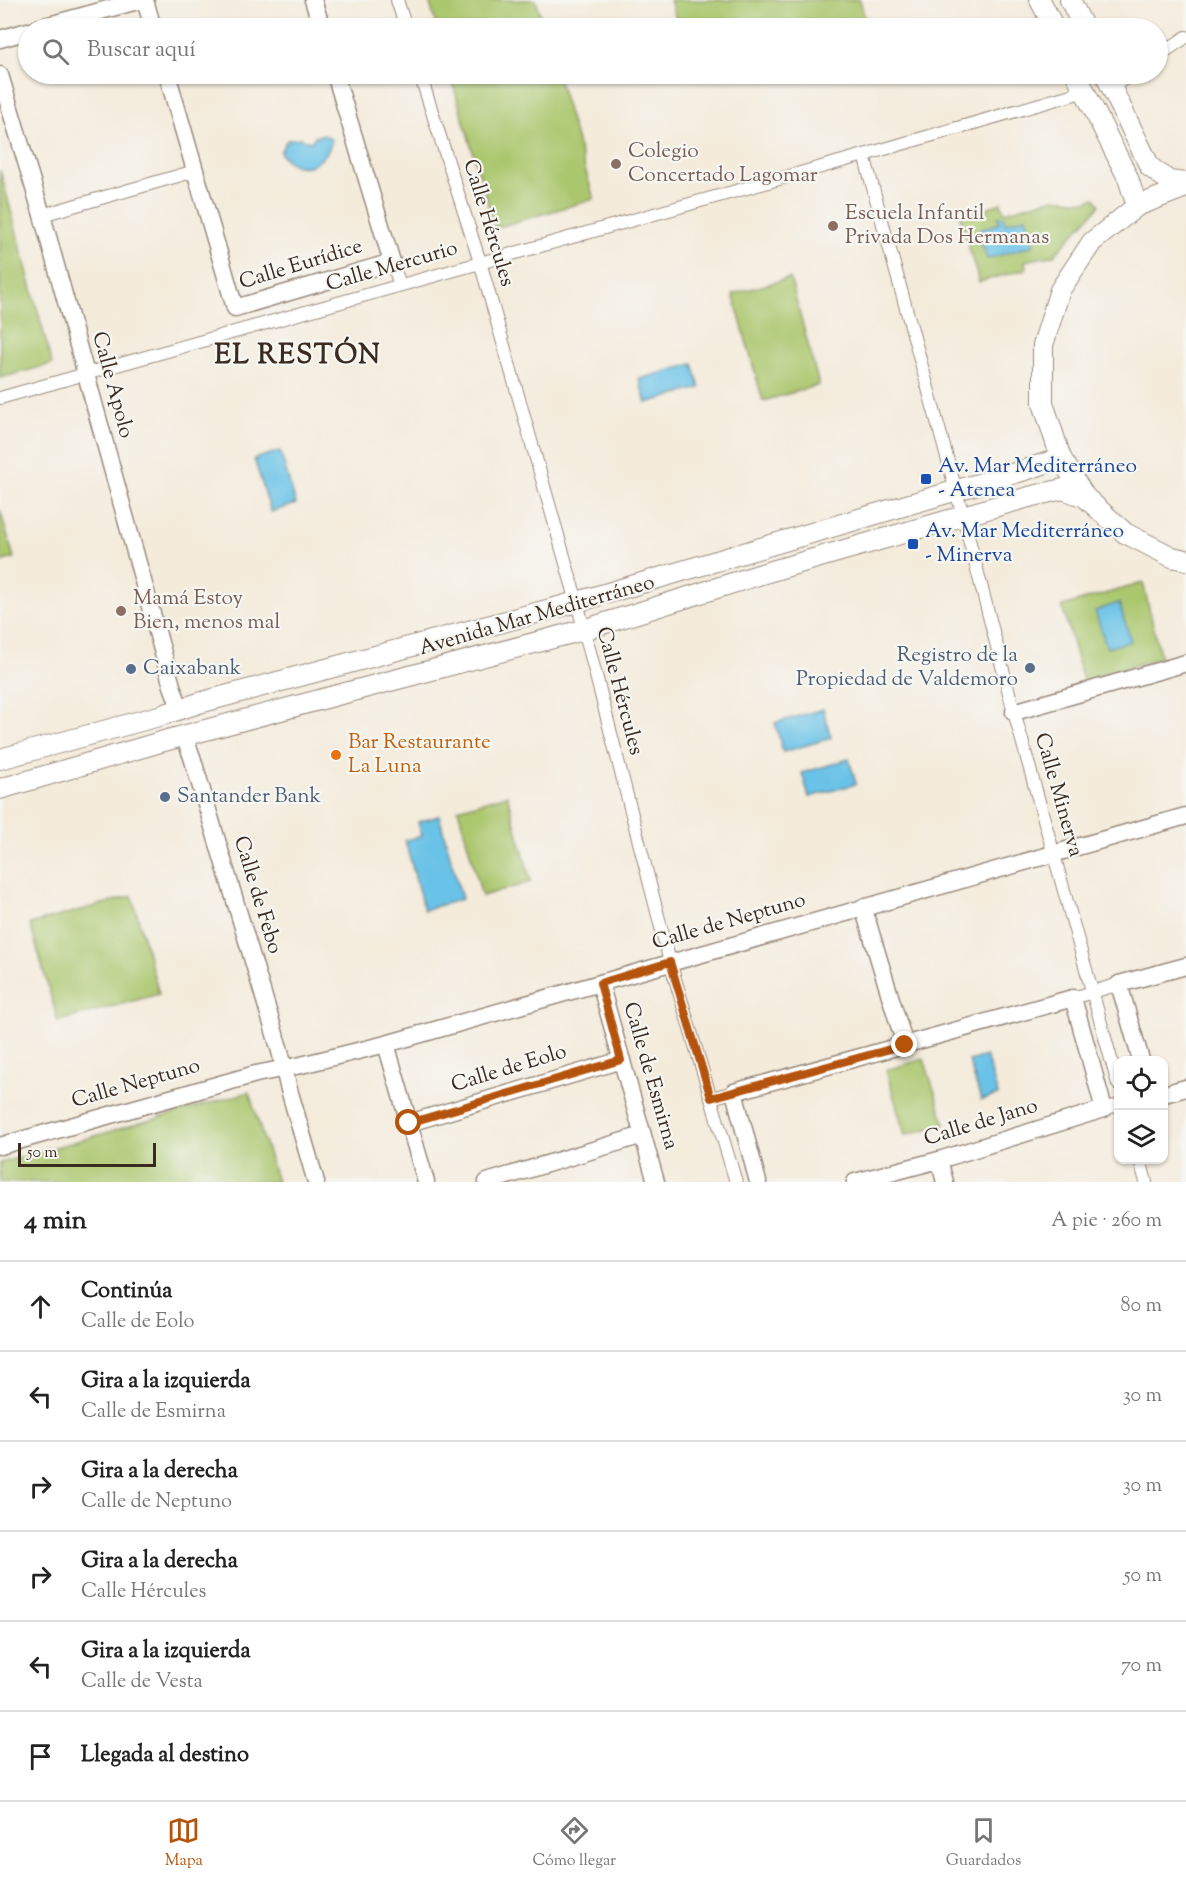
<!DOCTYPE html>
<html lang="es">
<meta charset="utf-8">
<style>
body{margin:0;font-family:"Sorts Mill Goudy",serif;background:#f2f2f2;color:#222}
.controls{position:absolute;right:18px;bottom:18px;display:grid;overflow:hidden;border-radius:12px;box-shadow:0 2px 4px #0004}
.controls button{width:54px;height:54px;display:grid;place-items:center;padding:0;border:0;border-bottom:2px solid #e0e0e0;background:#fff;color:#222;font:30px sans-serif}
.scale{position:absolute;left:18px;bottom:15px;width:138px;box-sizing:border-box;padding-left:6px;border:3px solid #3b2a1e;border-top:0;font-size:16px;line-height:21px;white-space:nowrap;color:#3b2a1e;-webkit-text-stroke:4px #f6f6f2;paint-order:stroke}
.stop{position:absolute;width:18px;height:18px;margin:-14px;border:4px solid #b45309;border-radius:50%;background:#fff}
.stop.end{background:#b45309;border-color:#fff;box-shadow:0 2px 6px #0008}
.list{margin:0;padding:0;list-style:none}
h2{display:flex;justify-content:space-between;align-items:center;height:78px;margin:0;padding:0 24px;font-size:26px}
h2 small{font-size:20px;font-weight:400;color:#767676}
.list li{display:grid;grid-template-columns:39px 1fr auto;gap:18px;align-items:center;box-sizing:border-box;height:90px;padding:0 24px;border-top:2px solid #e0e0e0}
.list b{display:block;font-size:22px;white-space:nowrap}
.list p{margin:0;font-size:20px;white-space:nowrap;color:#767676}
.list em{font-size:20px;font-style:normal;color:#767676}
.icon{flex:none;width:33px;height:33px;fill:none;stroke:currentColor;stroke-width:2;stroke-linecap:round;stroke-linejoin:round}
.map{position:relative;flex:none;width:1186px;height:1182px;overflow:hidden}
.search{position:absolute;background:#fff;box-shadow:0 2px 4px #0004;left:18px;right:18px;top:18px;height:66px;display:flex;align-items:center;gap:15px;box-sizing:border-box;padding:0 21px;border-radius:33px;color:#767676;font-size:22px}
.sheet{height:618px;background:#fff}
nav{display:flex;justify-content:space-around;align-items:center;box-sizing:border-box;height:84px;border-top:2px solid #e0e0e0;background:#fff;font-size:16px;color:#767676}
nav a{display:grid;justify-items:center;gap:3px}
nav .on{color:#b45309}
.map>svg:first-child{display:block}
.green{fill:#abc76e;stroke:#737846;stroke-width:1.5}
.water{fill:#69c2e7;stroke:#527682;stroke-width:1.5}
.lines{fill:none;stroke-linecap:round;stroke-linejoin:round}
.pedestrian-casing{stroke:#988a7c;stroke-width:14}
.minor-casing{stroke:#988a7c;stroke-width:19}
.tertiary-casing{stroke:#988a7c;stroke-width:22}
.pedestrian{stroke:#fff;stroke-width:12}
.minor{stroke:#fff;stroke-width:16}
.tertiary{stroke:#fff;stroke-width:20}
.route{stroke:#b45309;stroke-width:8}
.education-dot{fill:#8d6e63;stroke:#f6f6f2;stroke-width:2}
.transit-dot{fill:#1a4fb4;stroke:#f6f6f2;stroke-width:2}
.service-dot{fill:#5c6f8a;stroke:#f6f6f2;stroke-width:2}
.food-dot{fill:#e8710a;stroke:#f6f6f2;stroke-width:2}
.labels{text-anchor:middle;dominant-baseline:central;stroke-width:4.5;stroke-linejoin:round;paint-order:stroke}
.education-label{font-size:21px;fill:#785e54;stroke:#f6f6f2;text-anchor:start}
.street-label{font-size:21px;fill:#3b2a1e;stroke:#f6f6f2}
.transit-label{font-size:21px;fill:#164399;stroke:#f6f6f2;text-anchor:start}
.service-label{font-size:21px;fill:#4e5e75;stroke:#f6f6f2;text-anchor:start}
.food-label{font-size:21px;fill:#c56008;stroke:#f6f6f2;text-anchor:start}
.district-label{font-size:27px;font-weight:bold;letter-spacing:1.5px;fill:#3b2a1e;stroke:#f6f6f2}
</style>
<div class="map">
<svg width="1186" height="1182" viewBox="0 0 1186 1182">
<rect width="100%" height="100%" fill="#f6f6f2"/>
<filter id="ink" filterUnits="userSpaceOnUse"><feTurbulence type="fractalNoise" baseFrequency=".0167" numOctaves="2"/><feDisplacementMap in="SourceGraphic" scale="12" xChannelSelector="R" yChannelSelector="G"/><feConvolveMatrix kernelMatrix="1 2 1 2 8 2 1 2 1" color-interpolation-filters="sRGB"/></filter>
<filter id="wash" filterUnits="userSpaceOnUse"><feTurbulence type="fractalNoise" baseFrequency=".008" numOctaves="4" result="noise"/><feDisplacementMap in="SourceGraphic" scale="24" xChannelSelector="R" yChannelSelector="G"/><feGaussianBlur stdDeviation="1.35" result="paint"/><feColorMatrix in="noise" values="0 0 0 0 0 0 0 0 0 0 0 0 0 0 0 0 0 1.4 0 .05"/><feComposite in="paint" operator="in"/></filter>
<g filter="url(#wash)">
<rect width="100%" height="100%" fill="#f4ebdb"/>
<path class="green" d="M429,0H536L544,28H437Z
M670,0H860L866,22L842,28H679Z
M450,74H557L594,199L495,228Z
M0,170L52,364L0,378Z
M1054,198L1086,201L1095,198L1100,205L1054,255L1025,261L1026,269L979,282L960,217L1001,203L1004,212Z
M790,278L819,385L763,401L733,294Z
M0,510L14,558L0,562Z
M1143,583L1161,658L1083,680L1062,606Z
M507,795L531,882L482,896L458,809Z
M132,896L159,994L58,1021L30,924Z
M924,1059L945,1124L905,1135L886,1070Z
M249,1092L277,1182H0V1163Z"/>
<path class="water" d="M323,134L332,140C326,166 296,178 280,152L287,140L300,138L311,142L315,137Z
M1003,216L1005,223L1026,217L1034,245L987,259L978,230L1000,223L998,217Z
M693,364L700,388L646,403L639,379Z
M280,451L296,504L271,512L254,459Z
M1119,603L1131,641L1107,648L1095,611Z
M823,709L831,738L783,752L775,723Z
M849,759L856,784L809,797L802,773Z
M439,816L462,899L424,910L405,840L422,836L418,822Z
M986,1056L998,1095L981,1100L969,1061Z"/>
</g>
<g filter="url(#ink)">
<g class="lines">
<g class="pedestrian-casing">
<path id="pedestrian" d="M397,0L406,28
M1158,56L1186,37
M420,74L480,262L577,602L670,962L736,1182
M1112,87L1132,74
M864,155L963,516L1014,712L1118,1084
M42,215L195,171
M392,262L400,285
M0,398L864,155L1085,91
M1073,998L1119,984
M711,1098L734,1092
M1104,1109L1118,1105
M1140,1160L1146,1182"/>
</g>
<g class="minor-casing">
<path id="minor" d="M145,0L153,28
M313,0L322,28
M38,28L141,0
M0,39L28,31
M167,74L235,308L392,262L335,74
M0,75L42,215L172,686L180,708
M1014,712L1186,663
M184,736L192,757L280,1051L288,1086L316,1182
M863,907L905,1045
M600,983L656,1182
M386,1044L426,1182
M1141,1060L1119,984L1186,966
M1164,1094L1186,1088
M409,1123L622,1060
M0,1146L256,1074L301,1065L386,1044L1186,816
M939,1160L945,1182
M487,1182L643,1135
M758,1182L734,1092L1073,998L1104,1109L939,1160L855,1182"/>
</g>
<g class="tertiary-casing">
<path id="tertiary" d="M1040,0L1054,28
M1070,0L1084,28
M1076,74L1128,178L1137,206
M1105,74L1150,167L1169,181L1186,183
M1186,187L1137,206L1092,242L1060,290L1043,345V403L1061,458L1085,497L1125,533L1172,557L1186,560
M0,759L159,716L199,703L577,602L1022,471L1061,458
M0,789L164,741L583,630L768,572L1029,497L1063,489L1085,497"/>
</g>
<use href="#pedestrian" class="pedestrian"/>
<use href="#minor" class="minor"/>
<use href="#tertiary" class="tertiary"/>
</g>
</g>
<g class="lines" filter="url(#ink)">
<path class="route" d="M409,1123L621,1060L600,983L670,962L711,1098L905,1045"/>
</g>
<g class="education-dot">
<circle cx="616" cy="164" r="6"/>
<circle cx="833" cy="226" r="6"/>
<circle cx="121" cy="611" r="6"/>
</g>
<g class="transit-dot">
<rect x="920" y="473" width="12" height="12" rx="3"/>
<rect x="907" y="538" width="12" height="12" rx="3"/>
</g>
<g class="service-dot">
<circle cx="1030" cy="668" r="6"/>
<circle cx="131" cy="669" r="6"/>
<circle cx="165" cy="797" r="6"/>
</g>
<circle class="food-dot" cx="336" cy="755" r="6"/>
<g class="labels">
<g class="education-label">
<text x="628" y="152">Colegio<tspan x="628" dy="24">Concertado Lagomar</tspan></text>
<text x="845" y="214">Escuela Infantil<tspan x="845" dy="24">Privada Dos Hermanas</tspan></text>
<text x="133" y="599">Mamá Estoy<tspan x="133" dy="24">Bien, menos mal</tspan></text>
</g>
<g class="street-label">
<text transform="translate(488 223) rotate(73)">Calle Hércules</text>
<text transform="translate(301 265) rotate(-17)">Calle Eurídice</text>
<text transform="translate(392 267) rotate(-16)">Calle Mercurio</text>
<text transform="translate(112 385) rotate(75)">Calle Apolo</text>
<text transform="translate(537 616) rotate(-16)">Avenida Mar Mediterráneo</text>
<text transform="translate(619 691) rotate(75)">Calle Hércules</text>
<text transform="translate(1058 795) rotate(74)">Calle Minerva</text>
<text transform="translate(257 895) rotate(73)">Calle de Febo</text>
<text transform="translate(729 922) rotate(-16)">Calle de Neptuno</text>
<text transform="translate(509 1069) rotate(-17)">Calle de Eolo</text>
<text transform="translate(650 1076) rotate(74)">Calle de Esmirna</text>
<text transform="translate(136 1084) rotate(-16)">Calle Neptuno</text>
<text transform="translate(981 1123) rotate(-17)">Calle de Jano</text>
</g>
<g class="transit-label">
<text x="938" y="467">Av. Mar Mediterráneo<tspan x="938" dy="24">- Atenea</tspan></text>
<text x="925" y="532">Av. Mar Mediterráneo<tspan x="925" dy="24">- Minerva</tspan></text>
</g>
<g class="service-label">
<text x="1018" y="656" text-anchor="end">Registro de la<tspan x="1018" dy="24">Propiedad de Valdemoro</tspan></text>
<text x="143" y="669">Caixabank</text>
<text x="177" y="797">Santander Bank</text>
</g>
<g class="food-label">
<text x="348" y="743">Bar Restaurante<tspan x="348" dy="24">La Luna</tspan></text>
</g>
<g class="district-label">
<text x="298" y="356">EL RESTÓN</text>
</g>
</g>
</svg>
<div class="controls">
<button><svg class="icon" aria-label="locate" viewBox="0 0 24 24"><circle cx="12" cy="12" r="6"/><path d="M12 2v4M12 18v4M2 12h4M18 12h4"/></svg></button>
<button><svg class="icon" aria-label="layers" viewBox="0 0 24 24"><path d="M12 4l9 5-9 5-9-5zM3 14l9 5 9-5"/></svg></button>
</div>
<div class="scale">50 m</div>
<div class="stop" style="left:409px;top:1123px"></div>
<div class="stop end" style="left:905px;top:1045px"></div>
<div class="search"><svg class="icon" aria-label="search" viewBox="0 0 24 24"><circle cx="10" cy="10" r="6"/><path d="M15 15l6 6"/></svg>Buscar aquí</div>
</div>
<section class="sheet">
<h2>4 min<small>A pie · 260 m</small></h2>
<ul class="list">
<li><svg class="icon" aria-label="ahead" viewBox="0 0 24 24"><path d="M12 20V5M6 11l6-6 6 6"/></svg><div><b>Continúa</b><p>Calle de Eolo</p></div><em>80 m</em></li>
<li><svg class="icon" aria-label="left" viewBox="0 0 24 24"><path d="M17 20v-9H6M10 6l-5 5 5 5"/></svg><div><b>Gira a la izquierda</b><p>Calle de Esmirna</p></div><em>30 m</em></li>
<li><svg class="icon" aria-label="right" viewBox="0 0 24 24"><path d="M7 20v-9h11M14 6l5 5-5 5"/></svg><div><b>Gira a la derecha</b><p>Calle de Neptuno</p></div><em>30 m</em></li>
<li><svg class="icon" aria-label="right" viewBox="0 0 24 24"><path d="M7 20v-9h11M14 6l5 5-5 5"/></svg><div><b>Gira a la derecha</b><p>Calle Hércules</p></div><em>50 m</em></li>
<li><svg class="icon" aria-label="left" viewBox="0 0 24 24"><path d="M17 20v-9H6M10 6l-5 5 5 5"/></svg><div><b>Gira a la izquierda</b><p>Calle de Vesta</p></div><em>70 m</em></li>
<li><svg class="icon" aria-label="arrive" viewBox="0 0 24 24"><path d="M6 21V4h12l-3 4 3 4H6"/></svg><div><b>Llegada al destino</b></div></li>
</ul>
</section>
<nav>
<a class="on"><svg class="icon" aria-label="map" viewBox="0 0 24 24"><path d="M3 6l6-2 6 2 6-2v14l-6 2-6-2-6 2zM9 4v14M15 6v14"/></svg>Mapa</a>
<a><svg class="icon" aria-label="directions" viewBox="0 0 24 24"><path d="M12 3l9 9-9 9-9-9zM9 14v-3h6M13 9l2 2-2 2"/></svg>Cómo llegar</a>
<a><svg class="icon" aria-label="saved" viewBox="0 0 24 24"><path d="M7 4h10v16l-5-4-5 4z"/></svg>Guardados</a>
</nav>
